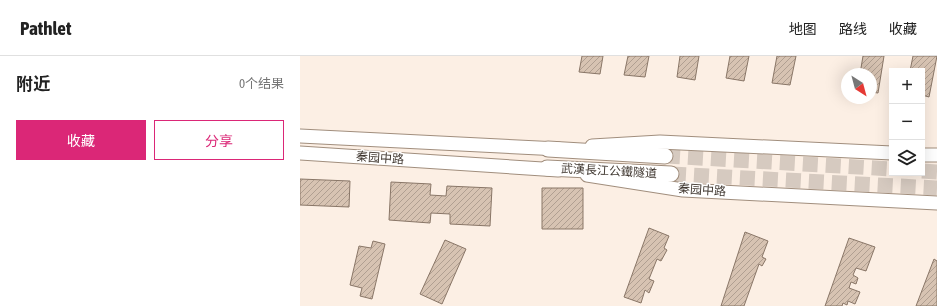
<!DOCTYPE html>
<html lang="zh">
<meta charset="utf-8">
<style>
body{margin:0;font-family:"Asap Condensed","Noto Sans SC",sans-serif;background:#f2f2f2;color:#222}
.controls{position:absolute;right:12px;top:12px;display:grid;overflow:hidden;border-radius:0px;box-shadow:0 4px 16px #0002}
.controls button{width:36px;height:36px;display:grid;place-items:center;padding:0;border:0;border-bottom:1px solid #e0e0e0;background:#fff;color:#222;font:20px sans-serif}
.compass{position:absolute;left:541px;top:12px;width:36px;height:36px;border-radius:50%;background:#fff;box-shadow:0 4px 16px #0002;rotate:144deg}
.list{margin:0;padding:0;list-style:none}
h2{display:flex;justify-content:space-between;align-items:center;height:52px;margin:0;padding:0 16px;font-size:17px}
h2 small{font-size:13px;font-weight:400;color:#767676}
.actions{display:flex;gap:8px;padding:12px 16px}
.actions a{flex:1;padding:9px 0;border:1px solid #db2777;border-radius:0px;text-align:center;font-size:14px;color:#db2777}
.actions .main{background:#db2777;color:#fff}
.icon{flex:none;width:22px;height:22px;fill:none;stroke:currentColor;stroke-width:2;stroke-linecap:round;stroke-linejoin:round}
.map{position:relative;flex:none;width:637px;height:250px;overflow:hidden}
header{display:flex;align-items:center;gap:24px;box-sizing:border-box;height:56px;padding:0 20px;background:#fff;border-bottom:1px solid #e0e0e0}
header strong{font-size:19px}
nav{display:flex;gap:22px;margin-inline-start:auto;font-size:14px}
main{display:flex}
aside{flex:1;background:#fff}
.map>svg:first-child{display:block}
.building{fill:url(#building-hatch);stroke:#897667}
.lines{fill:none;stroke-linecap:round;stroke-linejoin:round}
.primary-tunnel{stroke:#d6cac0;stroke-width:15;stroke-dasharray:15 8;stroke-linecap:butt}
.secondary-casing{stroke:#a18e7d;stroke-width:15}
.primary-casing{stroke:#a18e7d;stroke-width:17}
.secondary{stroke:#fff;stroke-width:13}
.primary{stroke:#fff;stroke-width:15}
.labels{text-anchor:middle;dominant-baseline:central;stroke-width:3;stroke-linejoin:round;paint-order:stroke}
.street-label{font-size:12px;fill:#403831;stroke:#fff}
</style>
<header>
<strong>Pathlet</strong>
<nav><a>地图</a><a>路线</a><a>收藏</a></nav>
</header>
<main>
<aside>
<h2>附近<small>0个结果</small></h2>
<ul class="list">
</ul>
<div class="actions"><a class="main">收藏</a><a>分享</a></div>
</aside>
<div class="map">
<svg width="637" height="250" viewBox="0 0 637 250">
<defs>
<pattern id="building-hatch" width="6" height="6" patternUnits="userSpaceOnUse"><rect width="6" height="6" fill="#d7c3b2"/><path d="M-1 1l2-2M0 6l6-6M5 7l2-2" fill="none" stroke="#b09f91"/></pattern>
</defs>
<rect width="100%" height="100%" fill="#fcefe4"/>
<path class="building" d="M282,0H303L300,18L279,16Z
M328,0H349L345,21L324,19Z
M380,0H399L395,24L377,21Z
M430,0H449L444,25L426,22Z
M477,0H496L490,29L472,27Z
M563,0H584L578,37L571,36V18H560Z
M613,0H637L629,41L622,39V15H610Z
M0,123L50,125L49,151L0,149Z
M91,126L131,128L130,139L146,140L147,130L192,132L190,170L150,168V158L131,157L130,167L89,164Z
M242,132H283V173H242Z
M349,172L369,180L364,192L367,194L361,205L357,203L349,223L354,225L349,237L345,234L341,247L324,241Z
M445,176L468,185L462,201L466,203L462,210L459,208L444,250H421Z
M549,182L575,191L566,215L556,212L553,219L558,222L556,228L551,226L549,232L560,236L555,248L548,245L547,249L543,247L542,250H525Z
M145,184L166,193L142,248L120,238Z
M73,185L85,188L72,243L60,240L62,232L50,229L59,190L71,192Z
M634,203L637,205V250H616Z"/>
<g class="lines">
<path class="primary-tunnel" d="M365,100L592,113
M622,115L637,116
M371,118L637,132"/>
<g class="secondary-casing">
<path id="secondary" d="M0,80L259,93
M292,90L360,86L592,97
M0,97L258,114
M622,99H637
M287,119L383,134L637,147"/>
</g>
<g class="primary-casing">
<path id="primary" d="M248,93L365,100
M247,112L371,118"/>
</g>
<use href="#secondary" class="secondary"/>
<use href="#primary" class="primary"/>
</g>
<g class="labels">
<g class="street-label">
<text transform="translate(80 102) rotate(4)">秦园中路</text>
<text transform="translate(309 115) rotate(3)">武漢長江公鐵隧道</text>
<text transform="translate(402 134) rotate(4)">秦园中路</text>
</g>
</g>
</svg>
<div class="controls">
<button>+</button>
<button>−</button>
<button><svg class="icon" aria-label="layers" viewBox="0 0 24 24"><path d="M12 4l9 5-9 5-9-5zM3 14l9 5 9-5"/></svg></button>
</div>
<svg class="compass" viewBox="-18 -18 36 36"><path d="M0-13l5 13h-10z" fill="#e53935"/><path d="M0 13l5-13h-10z" fill="#767676"/></svg>
</div>
</main>
